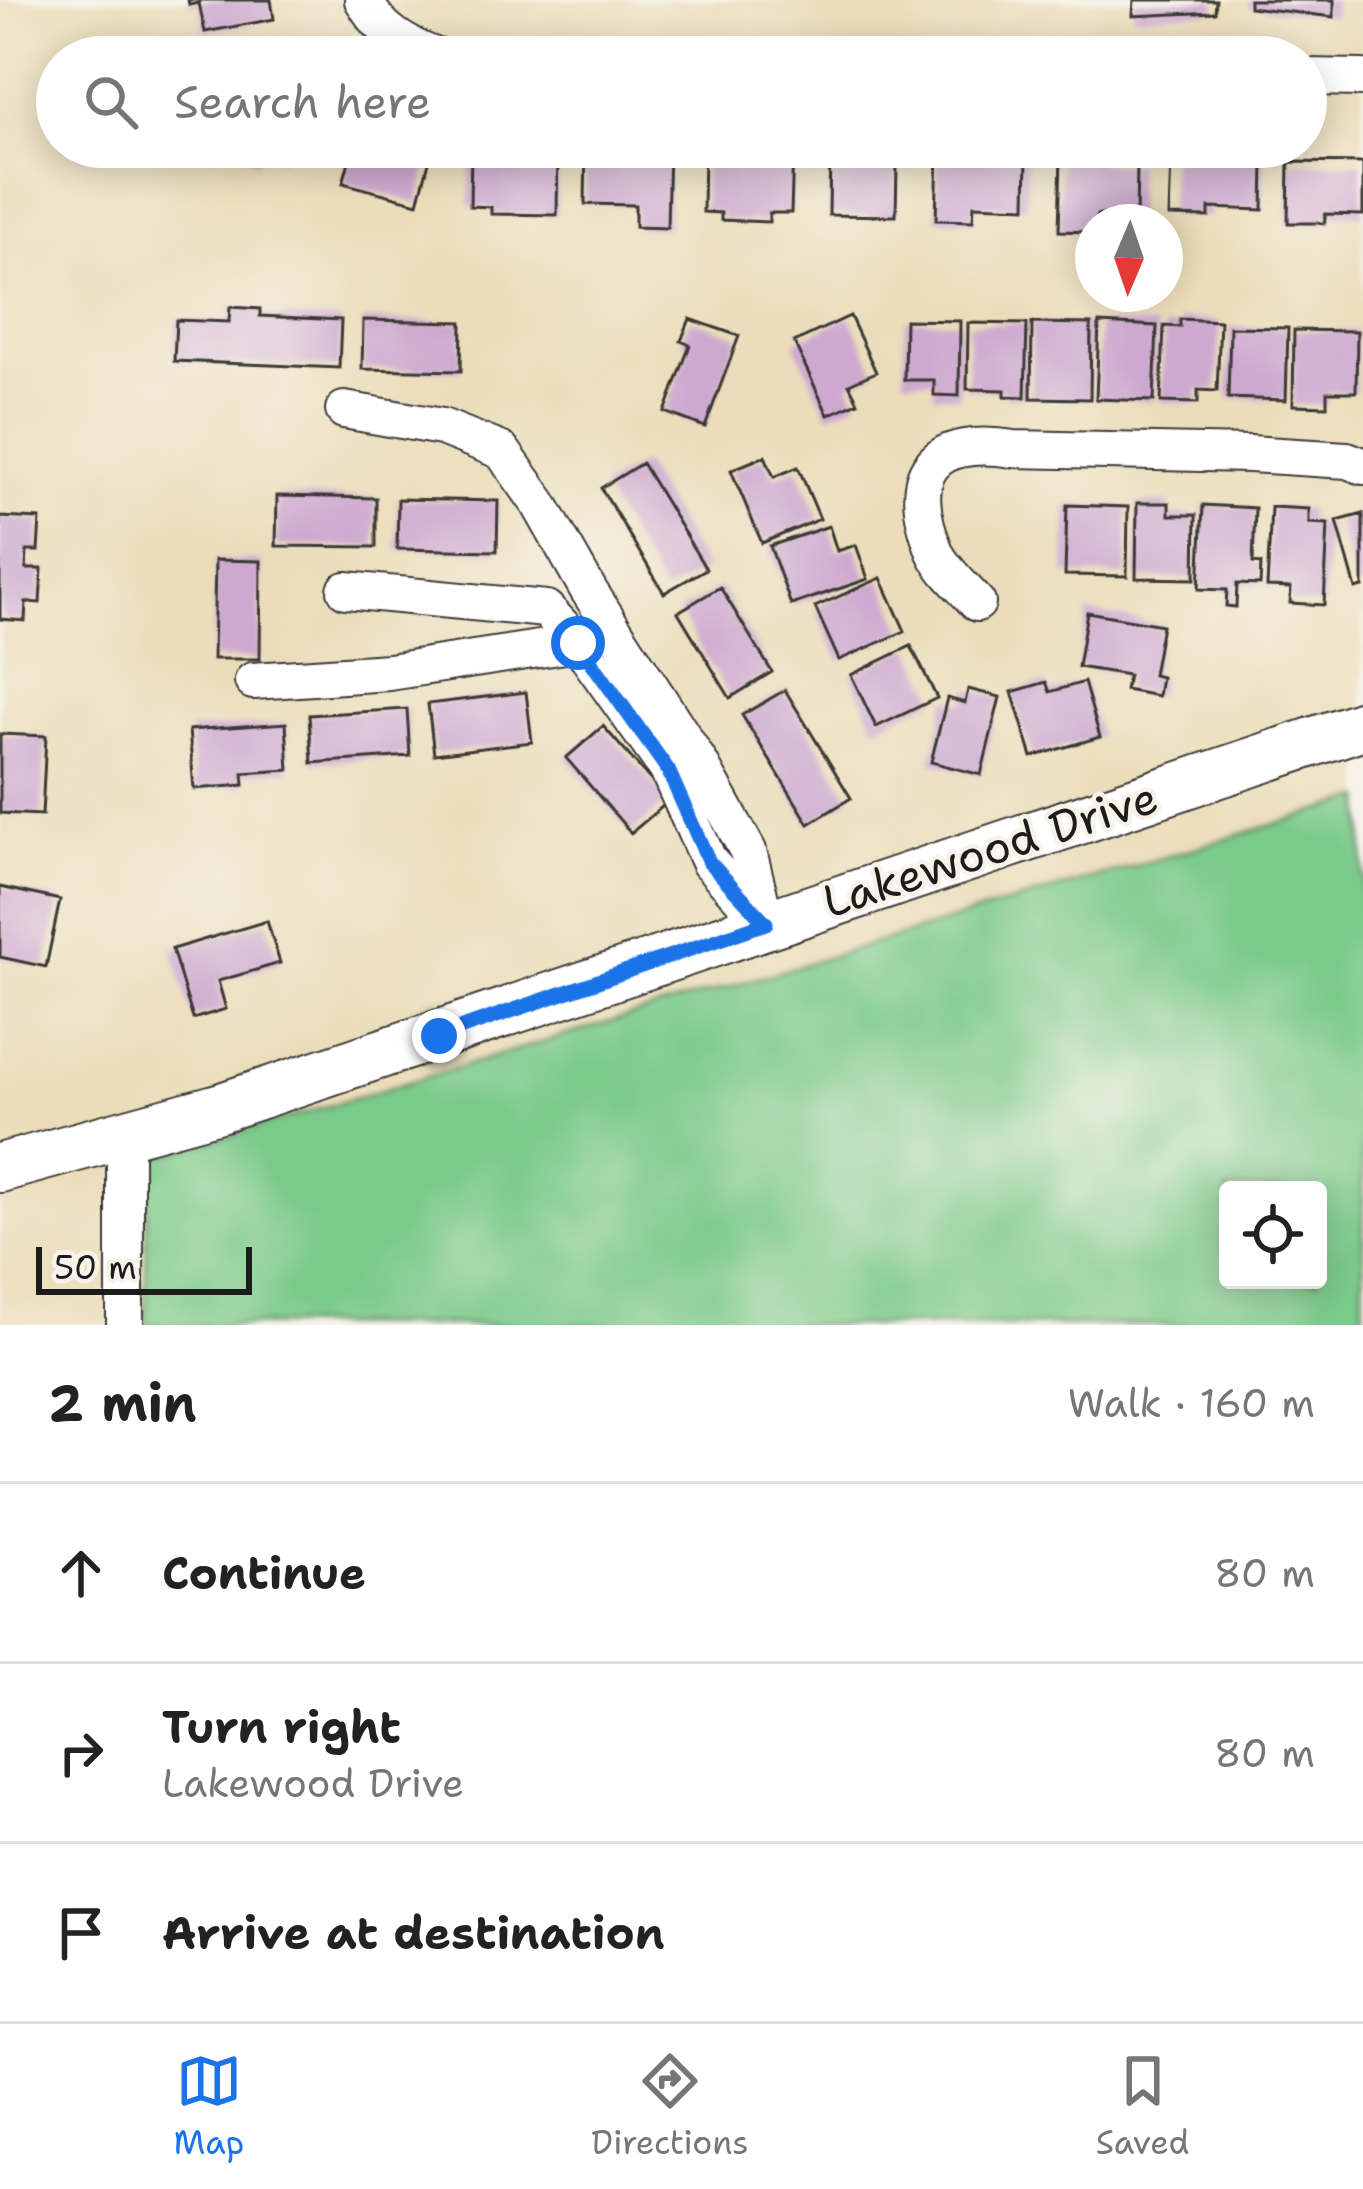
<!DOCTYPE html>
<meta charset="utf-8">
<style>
body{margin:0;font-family:"Shantell Sans",sans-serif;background:#f6f6f6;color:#222}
.controls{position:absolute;right:36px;bottom:36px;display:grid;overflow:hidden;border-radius:12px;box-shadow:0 6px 30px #0003}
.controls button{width:108px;height:108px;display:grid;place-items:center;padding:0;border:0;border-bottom:3px solid #e0e0e0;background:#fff;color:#222;font:60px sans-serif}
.compass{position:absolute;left:1075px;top:204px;width:108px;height:108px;border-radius:50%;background:#fff;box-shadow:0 6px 30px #0003;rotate:182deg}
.scale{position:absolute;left:36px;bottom:30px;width:216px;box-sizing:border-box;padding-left:12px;border:6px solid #1c1c1c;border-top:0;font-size:33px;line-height:42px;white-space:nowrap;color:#1c1c1c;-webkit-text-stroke:9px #f7f3e8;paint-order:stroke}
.stop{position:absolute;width:36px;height:36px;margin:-27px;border:9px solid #1a73e8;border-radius:50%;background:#fff}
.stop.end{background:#1a73e8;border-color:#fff;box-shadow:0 3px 12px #0008}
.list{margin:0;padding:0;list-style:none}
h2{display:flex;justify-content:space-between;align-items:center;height:156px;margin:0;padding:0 48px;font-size:51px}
h2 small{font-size:39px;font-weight:400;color:#767676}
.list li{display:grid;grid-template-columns:78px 1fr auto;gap:36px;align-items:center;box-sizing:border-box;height:180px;padding:0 48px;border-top:3px solid #e0e0e0}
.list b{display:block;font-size:45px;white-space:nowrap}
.list p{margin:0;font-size:39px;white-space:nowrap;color:#767676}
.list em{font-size:39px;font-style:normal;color:#767676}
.icon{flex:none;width:66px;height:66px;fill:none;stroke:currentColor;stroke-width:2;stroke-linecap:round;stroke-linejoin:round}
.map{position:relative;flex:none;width:1363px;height:1325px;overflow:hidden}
.search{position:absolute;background:#fff;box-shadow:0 6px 30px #0003;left:36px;right:36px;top:36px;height:132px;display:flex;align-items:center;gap:30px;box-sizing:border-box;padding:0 42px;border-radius:66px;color:#767676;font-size:45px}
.sheet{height:696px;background:#fff}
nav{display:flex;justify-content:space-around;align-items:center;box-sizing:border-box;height:168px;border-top:3px solid #e0e0e0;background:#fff;font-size:33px;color:#767676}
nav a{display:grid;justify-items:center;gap:6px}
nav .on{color:#1a73e8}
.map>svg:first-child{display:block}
.green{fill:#7aca8a;stroke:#4b7353;stroke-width:3;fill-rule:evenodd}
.building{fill:#cda9d0}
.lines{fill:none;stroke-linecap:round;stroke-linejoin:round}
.street-casing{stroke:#3b3934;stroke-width:40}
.secondary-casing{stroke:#3b3934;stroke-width:52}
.street{stroke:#fff;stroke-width:36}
.secondary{stroke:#fff;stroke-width:48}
.route{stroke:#1a73e8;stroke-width:15}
.labels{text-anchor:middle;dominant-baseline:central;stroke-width:9;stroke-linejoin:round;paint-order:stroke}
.street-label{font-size:45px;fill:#1c1c1c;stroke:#f7f3e8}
</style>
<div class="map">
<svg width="1363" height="1325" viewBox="0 0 1363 1325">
<rect width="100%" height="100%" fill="#f7f3e8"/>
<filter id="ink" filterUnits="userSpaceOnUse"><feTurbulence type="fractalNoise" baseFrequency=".00833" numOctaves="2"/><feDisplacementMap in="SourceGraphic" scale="24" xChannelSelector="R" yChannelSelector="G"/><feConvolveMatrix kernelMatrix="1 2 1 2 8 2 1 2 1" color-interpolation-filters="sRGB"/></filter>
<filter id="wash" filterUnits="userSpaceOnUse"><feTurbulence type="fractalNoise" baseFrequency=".004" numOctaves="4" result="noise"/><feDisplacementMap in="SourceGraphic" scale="48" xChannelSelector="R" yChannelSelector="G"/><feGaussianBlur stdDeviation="2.7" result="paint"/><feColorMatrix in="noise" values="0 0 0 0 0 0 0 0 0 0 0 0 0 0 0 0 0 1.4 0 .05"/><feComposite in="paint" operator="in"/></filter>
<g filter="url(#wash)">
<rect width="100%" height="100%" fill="#ebddba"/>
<path class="green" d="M1363,798V1325H146L147,1160ZM1228,1190H1318V1280H1228Z"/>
<g id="blocks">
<path class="building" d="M188,0H271L274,19L205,32L199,3L189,5Z
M1134,0H1216L1215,12L1133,16Z
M1249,0H1334V17L1249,7Z
M237,147H292L281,160L267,148L255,163Z
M353,147H433L418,203L343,183Z
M471,147H558L557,215L491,214V207L470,206Z
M586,147H669L667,228L635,227V205L585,204Z
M704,147L793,149L791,213H769V222L721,220V213L703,212Z
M830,147H868V164L897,165L896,216L829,215Z
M938,154L1027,156L1026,207L974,205L973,221L936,220Z
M1061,154H1098V164L1137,165L1136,216L1097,215L1093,232L1059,231Z
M1171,158L1264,160L1263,210L1209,208V217L1169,216Z
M1289,162L1363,163V215L1325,214V223H1288Z
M230,307L260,309V316L341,320L339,368L174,361L176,320L229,322Z
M850,316L876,372L849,384L858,402L828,415L794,342Z
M690,319L739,336L705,427L665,412L690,345L681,341Z
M1180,319L1220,321L1217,391L1198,390V403L1161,402L1164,326L1180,327Z
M363,320L462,322L461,371L362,369Z
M905,320L960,321L959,396L934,395V380H904Z
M968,323L1027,324L1025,397L1005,396V390L967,389Z
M1032,323L1091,324L1090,399L1031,398Z
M1099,323L1157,326L1154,401L1096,399Z
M1230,327L1288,328L1286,400L1228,398Z
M1294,330L1357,331L1356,392H1327V406L1293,405Z
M765,456L774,477L798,467L820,519L762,543L731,470Z
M642,463L706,569L664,593L601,488Z
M277,496L376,498V547L276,546Z
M398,499L498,501L497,551L397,549Z
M1137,503H1169V515H1196L1195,579L1136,578Z
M1067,505L1128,507L1127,576L1065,575Z
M1203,505L1255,508L1253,563L1261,564L1260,585L1237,584L1236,607L1226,606L1227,590L1199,589Z
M1271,507L1309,509V523L1328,524L1324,605L1290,603L1291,588L1267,587Z
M1363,514V587L1356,589L1337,521Z
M0,517L40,519L38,551H27L26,569H42L40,603L26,602L25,621L0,619Z
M829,526L837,551L856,545L868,579L791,605L770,546Z
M215,560L261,561L260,659H213Z
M881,578L905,631L839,660L815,607Z
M720,587L772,672L730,698L678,612Z
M1087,612L1162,625L1153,675L1161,677L1158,696L1125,690L1128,675L1078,667Z
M911,646L937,698L876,727L851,675Z
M1046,682L1050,692L1084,682L1100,737L1032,757L1012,692Z
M968,689L1000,697L981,775L931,762L947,698L965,703Z
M785,690L851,798L809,824L742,715Z
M526,692L532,742L434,754L428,704Z
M407,709L410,756L312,763L309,715Z
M286,723L289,770L243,773L244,785L194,789L189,730Z
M603,726L669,801L631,833L566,758Z
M0,734L46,736L42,815L0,813Z
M0,887L60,900L46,967L0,957Z
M267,921L280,963L218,981L226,1009L193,1019L172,949Z"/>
</g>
</g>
<g filter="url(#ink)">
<use href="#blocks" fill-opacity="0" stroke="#3b3934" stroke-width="3"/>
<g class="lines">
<g class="street-casing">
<path id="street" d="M363,0C381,31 404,45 437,57
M1306,77L1363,78
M344,410L442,427L502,451L539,503L589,591L699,762L748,851L766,923
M346,590L546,609L578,643L668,770L709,862L763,921
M977,603C964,588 943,570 935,552C904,474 929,436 1013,449L1250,454L1347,460L1363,466
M253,681L389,672L578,643
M125,1325V1136"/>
</g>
<g class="secondary-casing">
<path id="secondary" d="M0,1168L219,1108L1363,725"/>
</g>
<use href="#street" class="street"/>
<use href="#secondary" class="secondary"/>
</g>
</g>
<g class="lines" filter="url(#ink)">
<path class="route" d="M439,1036L766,923L709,862L668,770L578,643"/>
</g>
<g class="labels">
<g class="street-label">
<text transform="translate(990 849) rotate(-18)">Lakewood Drive</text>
</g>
</g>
</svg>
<div class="controls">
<button><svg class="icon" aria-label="locate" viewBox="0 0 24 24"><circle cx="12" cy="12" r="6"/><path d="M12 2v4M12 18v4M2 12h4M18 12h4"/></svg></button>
</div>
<svg class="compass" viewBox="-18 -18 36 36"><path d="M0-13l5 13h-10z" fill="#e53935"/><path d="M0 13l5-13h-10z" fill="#767676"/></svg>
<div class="scale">50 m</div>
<div class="stop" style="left:578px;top:643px"></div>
<div class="stop end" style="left:439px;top:1036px"></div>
<div class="search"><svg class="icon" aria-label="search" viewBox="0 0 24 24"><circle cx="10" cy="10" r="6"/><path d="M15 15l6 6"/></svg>Search here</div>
</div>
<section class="sheet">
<h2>2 min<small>Walk · 160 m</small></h2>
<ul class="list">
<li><svg class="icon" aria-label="ahead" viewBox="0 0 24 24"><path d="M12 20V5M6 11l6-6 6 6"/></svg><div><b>Continue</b></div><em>80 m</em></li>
<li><svg class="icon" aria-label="right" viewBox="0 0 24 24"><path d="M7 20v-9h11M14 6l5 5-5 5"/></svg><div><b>Turn right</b><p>Lakewood Drive</p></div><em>80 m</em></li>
<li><svg class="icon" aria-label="arrive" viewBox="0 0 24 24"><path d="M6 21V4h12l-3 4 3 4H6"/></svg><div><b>Arrive at destination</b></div></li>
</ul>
</section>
<nav>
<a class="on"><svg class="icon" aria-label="map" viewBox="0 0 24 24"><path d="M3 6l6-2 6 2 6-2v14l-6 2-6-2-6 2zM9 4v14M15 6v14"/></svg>Map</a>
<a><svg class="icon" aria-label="directions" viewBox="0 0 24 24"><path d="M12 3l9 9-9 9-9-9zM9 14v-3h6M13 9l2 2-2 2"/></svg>Directions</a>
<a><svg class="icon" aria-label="saved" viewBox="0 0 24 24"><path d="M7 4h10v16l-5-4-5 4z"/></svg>Saved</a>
</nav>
